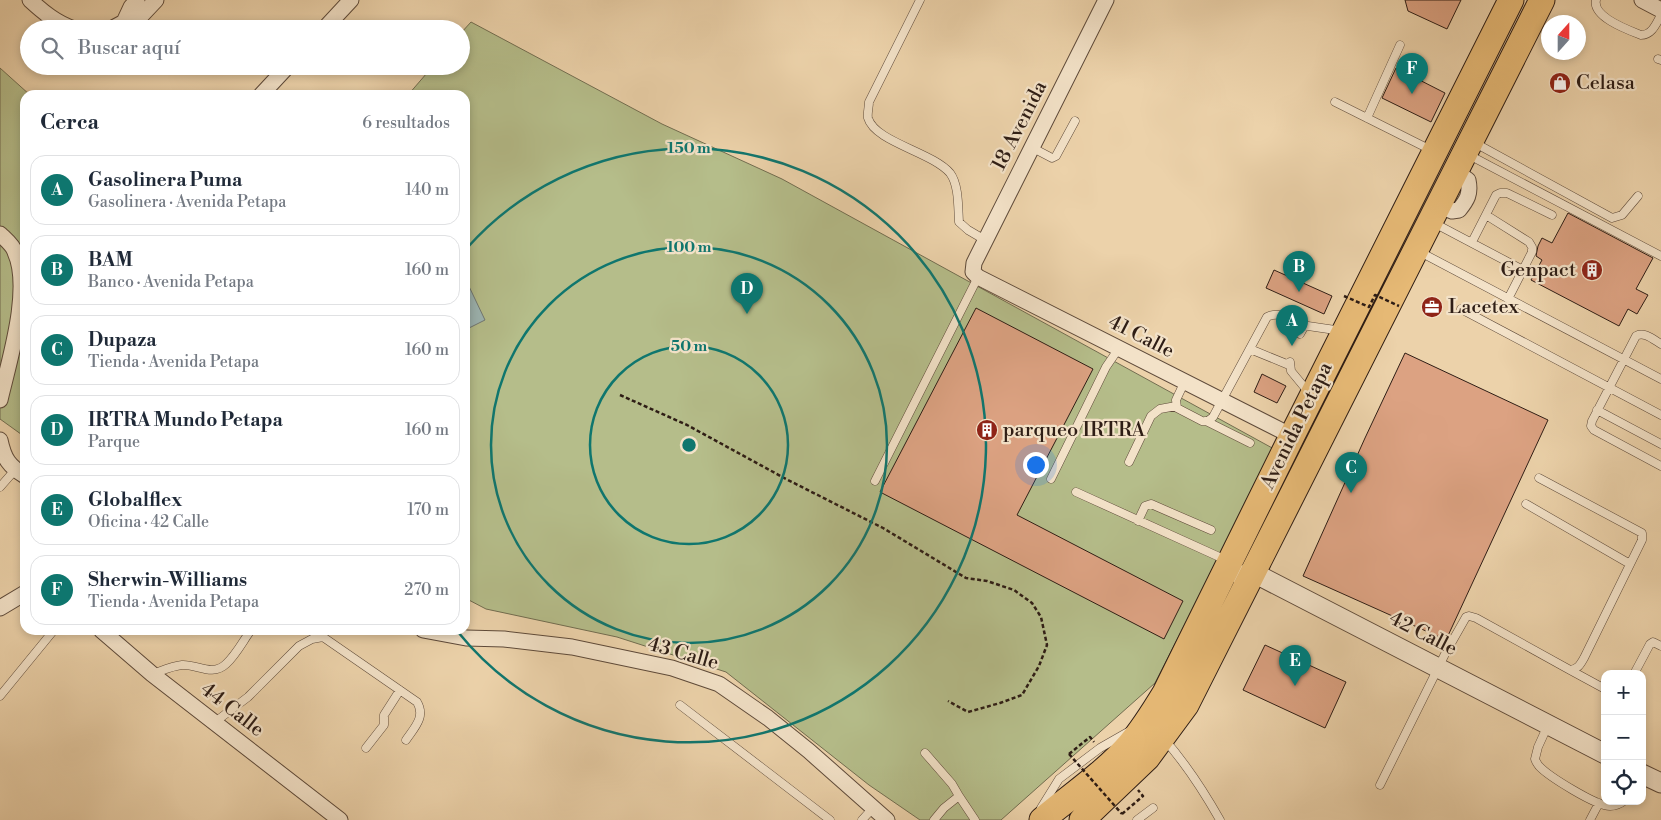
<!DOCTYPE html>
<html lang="es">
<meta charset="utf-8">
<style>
body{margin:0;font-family:"Libre Bodoni",serif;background:#f6f6f7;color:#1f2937}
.controls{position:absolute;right:15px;bottom:15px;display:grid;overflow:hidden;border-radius:10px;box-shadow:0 2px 8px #0003}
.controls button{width:45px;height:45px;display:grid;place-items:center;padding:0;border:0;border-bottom:1px solid #e0e1e3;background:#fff;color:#1f2937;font:25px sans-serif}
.compass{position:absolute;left:1541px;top:15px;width:45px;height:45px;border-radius:50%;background:#fff;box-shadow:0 2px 8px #0003;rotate:21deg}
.you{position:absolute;left:1035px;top:464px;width:18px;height:18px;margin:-12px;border:4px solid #fff;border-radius:50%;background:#1a73e8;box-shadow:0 0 0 8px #1a73e833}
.badge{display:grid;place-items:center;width:32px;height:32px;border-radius:50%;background:#0f766e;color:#fff;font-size:16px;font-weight:700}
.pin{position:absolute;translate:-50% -41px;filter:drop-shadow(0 1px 2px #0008)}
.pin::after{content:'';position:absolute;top:26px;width:18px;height:15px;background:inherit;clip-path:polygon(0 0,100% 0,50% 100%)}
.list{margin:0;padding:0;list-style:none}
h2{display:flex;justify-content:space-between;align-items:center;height:65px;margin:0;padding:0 20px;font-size:21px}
h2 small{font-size:16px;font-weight:400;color:#747a83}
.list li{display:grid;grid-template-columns:32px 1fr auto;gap:15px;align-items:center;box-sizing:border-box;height:70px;margin:0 10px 10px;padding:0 10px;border:1px solid #e0e1e3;border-radius:15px}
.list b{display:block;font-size:19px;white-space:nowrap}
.list p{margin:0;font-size:16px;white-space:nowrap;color:#747a83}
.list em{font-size:16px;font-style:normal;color:#747a83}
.icon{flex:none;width:28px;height:28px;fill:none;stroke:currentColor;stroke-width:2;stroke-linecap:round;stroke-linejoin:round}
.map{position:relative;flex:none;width:1661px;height:820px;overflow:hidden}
.search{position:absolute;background:#fff;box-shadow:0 2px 8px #0003;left:20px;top:20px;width:450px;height:55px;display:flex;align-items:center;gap:12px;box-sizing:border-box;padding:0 18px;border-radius:28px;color:#747a83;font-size:19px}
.panel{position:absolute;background:#fff;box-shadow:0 2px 8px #0003;left:20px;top:90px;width:450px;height:545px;border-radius:15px}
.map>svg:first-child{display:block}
.green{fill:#b5bd8a;stroke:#726d50}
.water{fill:#9cb5b3;stroke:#707874}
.building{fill:#dca282;stroke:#2e1d15}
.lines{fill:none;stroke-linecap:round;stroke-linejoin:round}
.service-casing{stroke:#5e4a3a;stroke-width:9}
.minor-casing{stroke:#5e4a3a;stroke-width:17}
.tertiary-casing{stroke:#5e4a3a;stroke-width:21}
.primary-casing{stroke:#2e1d15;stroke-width:27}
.path{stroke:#2e1d15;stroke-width:2.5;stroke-dasharray:4 2.5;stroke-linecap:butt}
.service{stroke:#f3e2c8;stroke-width:8}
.minor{stroke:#f3e2c8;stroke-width:15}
.tertiary{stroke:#f3e2c8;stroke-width:19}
.primary{stroke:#e6b975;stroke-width:25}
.path-bridge{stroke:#2e1d15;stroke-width:2.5;stroke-dasharray:4 2.5;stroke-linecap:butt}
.ring{fill:none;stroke:#0f766e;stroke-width:2.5}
.labels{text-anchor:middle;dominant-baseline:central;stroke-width:4.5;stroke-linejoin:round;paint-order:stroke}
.poi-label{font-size:20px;fill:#2e1d15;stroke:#f3e2c8;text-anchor:start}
.street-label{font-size:20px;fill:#2e1d15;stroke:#f3e2c8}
.centre{fill:#0f766e;stroke:#f3e2c8;stroke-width:2.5}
.ring-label{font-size:15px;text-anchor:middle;font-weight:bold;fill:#0f766e;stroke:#f3e2c8;stroke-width:4.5;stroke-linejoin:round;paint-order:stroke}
</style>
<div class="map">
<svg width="1661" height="820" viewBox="0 0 1661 820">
<rect width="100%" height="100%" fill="#ecd2aa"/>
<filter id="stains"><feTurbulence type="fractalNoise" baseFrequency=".004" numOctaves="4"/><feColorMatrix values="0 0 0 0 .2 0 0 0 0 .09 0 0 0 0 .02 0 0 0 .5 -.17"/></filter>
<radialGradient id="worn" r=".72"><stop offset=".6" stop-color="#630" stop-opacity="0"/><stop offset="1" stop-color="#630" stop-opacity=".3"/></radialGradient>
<path class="green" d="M471,22L662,124L782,179L1274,449L1155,683L1001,820H920L869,785L726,672L617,637L486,609L465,598V95H408L433,66H461V33Z
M0,68L30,95H25V437L0,419Z"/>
<path class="water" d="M465,278L485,320L465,330Z"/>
<path class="building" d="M1405,0H1461L1447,29L1408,11Z
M1396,68L1445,93L1431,122L1382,98Z
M1568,213L1653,258L1636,289L1648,295L1637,314L1628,309L1619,326L1531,280L1542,260L1536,256L1538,246L1542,238L1552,243Z
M1274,270L1332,296L1324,314L1266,288Z
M976,308L1093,369L1017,515L1183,601L1164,639L880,492Z
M1405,353L1548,420L1446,640L1303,576L1365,438Z
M1262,374L1286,386L1277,403L1254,392Z
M1265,645L1346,682L1325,728L1243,690Z"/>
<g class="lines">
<g class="service-casing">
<path id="service" d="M920,0L869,102C869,107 867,114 868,118C875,142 932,152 950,173C959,185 958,207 959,222L968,230L985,240
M1596,0C1592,17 1628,30 1641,35C1652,35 1656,24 1661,15
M1658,59L1661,60
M1335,102L1433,151
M1367,118L1400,45
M1475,143L1612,218L1622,215L1638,196
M1031,147L1052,158L1056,156L1075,121
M1469,155L1661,256
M1486,215L1529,242L1532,247V252L1508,299
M1434,223L1523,270
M1472,242L1496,195L1500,193H1507L1552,215
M1420,252L1661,379
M1461,309L1661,415
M1300,334L1304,327L1308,326L1342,331
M1661,344C1654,340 1644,331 1636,336L1592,421L1591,426L1594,430L1661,466
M1250,349L1289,365
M1290,362L1291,371L1310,394
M1185,381L1176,400L1177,408L1202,421C1207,422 1210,420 1213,417L1267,317C1280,310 1293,321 1305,326
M1597,410L1661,444
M1206,421L1250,443
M1129,462L1151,416L1160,409L1176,406
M1051,479L1106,367L1119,348
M875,481L978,277
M0,487L15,470
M1076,492L1226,560
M1526,504L1630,564
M1138,521L1145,506L1151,504L1211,530
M1570,670L1605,689
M152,674C161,671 172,666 182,665C197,664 212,677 226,664C236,655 243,641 251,630
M1634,674L1650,644L1653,642L1661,646
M0,696L54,630
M680,705L830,820
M215,722L248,697L299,646L312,639L323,637L417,702C426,717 414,728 406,740
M1548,725L1538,747L1535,759C1535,760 1538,765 1539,766C1548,776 1596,806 1610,806C1615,806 1620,804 1624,801
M1164,739C1187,765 1203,790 1220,820
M366,748L384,725V715L400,690
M925,753L952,784L959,796L944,808L934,820
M1380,785L1445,654L1466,617L1469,616L1476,618L1570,670C1578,669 1580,665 1584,658L1642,540V533L1539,478
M959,796L975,820
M1041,808L1059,779L1100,748L1128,732
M862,820L873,808
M1137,820L1153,808
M1590,820L1599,803"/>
</g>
<g class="minor-casing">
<path id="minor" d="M30,0C43,12 56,23 74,29
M1106,0L974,263L973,272L978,277L1292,436
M1642,0L1661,10
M124,22L131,7L137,0
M111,29L124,22L140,17L156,0
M324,29L351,0
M261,95L288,66
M1439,206L1452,211L1459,210C1467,200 1471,194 1468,180L1456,172
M0,234C5,239 13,245 15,252C32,289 9,361 0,400
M0,440C4,459 9,466 25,476
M0,608L25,593
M101,630L152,674L340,820
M423,630L466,638L504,639L572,647L672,668L719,684L768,718L809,751L887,820"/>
</g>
<g class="tertiary-casing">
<path id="tertiary" d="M1241,576L1252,572L1605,754
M1642,774L1661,783"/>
</g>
<g class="primary-casing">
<path id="primary" d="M1042,820C1069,797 1107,771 1130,744C1143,729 1154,711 1165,693L1292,436L1511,0
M1082,820L1147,758L1186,705L1542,0"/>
</g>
<path class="path" d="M620,395L687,425L786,479L883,528L966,578L987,581L1014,590L1032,603L1041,617L1047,645L1039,666L1022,695L1000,703L968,712L948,701
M1069,754L1090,737L1094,742
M1122,814L1143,796L1138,790"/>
<use href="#service" class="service"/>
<use href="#minor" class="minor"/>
<use href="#tertiary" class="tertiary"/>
<use href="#primary" class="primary"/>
<path class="path-bridge" d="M1344,296L1369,307L1375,295L1399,306
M1069,754L1122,814"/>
</g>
<g class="ring">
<circle cx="689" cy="445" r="99"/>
<circle cx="689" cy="445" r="198"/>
<path d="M467 248A297 297 0 1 1 458 632"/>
</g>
<defs>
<g id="shop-disc" transform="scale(1.125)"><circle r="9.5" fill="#8f2418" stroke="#f3e2c8"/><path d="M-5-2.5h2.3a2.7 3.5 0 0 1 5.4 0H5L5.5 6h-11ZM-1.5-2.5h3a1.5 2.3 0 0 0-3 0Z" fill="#fff"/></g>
<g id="building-disc" transform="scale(1.125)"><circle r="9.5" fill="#8f2418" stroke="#f3e2c8"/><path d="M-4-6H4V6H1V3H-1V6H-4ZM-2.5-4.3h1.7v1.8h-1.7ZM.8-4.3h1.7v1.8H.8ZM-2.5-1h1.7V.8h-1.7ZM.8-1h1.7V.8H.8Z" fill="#fff"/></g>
<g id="office-disc" transform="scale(1.125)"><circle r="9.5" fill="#8f2418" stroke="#f3e2c8"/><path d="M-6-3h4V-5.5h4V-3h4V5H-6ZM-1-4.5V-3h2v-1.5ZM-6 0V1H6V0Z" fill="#fff"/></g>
</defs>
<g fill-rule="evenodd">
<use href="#shop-disc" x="1560" y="83"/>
<use href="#building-disc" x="1592" y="270"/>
<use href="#office-disc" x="1432" y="307"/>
<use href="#building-disc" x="987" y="430"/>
</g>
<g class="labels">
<g class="poi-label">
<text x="1576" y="83">Celasa</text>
<text x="1576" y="270" text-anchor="end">Genpact</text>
<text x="1448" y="307">Lacetex</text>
<text x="1003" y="430">parqueo IRTRA</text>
</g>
<g class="street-label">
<text transform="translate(1020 126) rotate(-63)">18 Avenida</text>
<text transform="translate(1141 337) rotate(27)">41 Calle</text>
<text transform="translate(1297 426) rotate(-64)">Avenida Petapa</text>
<text transform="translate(1423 634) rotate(27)">42 Calle</text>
<text transform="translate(683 654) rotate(16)">43 Calle</text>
<text transform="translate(232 710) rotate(38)">44 Calle</text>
</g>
</g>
<circle cx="689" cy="445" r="8" class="centre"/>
<g class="ring-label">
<text x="689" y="153">150 m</text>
<text x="689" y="252">100 m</text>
<text x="689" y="351">50 m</text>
</g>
<rect width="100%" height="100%" filter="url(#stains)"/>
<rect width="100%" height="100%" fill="url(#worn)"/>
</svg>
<div class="controls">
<button>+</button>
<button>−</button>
<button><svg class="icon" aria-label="locate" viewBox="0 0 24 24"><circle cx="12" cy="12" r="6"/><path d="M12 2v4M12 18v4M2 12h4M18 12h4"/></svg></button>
</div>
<svg class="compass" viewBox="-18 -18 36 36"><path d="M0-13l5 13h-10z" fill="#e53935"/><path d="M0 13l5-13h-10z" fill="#747a83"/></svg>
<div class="you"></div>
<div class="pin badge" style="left:1292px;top:346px">A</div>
<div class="pin badge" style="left:1299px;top:292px">B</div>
<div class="pin badge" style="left:1351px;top:493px">C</div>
<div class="pin badge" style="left:747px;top:314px">D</div>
<div class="pin badge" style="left:1295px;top:686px">E</div>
<div class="pin badge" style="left:1412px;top:94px">F</div>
<div class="search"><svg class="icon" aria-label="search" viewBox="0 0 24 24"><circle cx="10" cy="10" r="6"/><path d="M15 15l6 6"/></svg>Buscar aquí</div>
<section class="panel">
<h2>Cerca<small>6 resultados</small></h2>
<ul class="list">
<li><span class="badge">A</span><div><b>Gasolinera Puma</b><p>Gasolinera · Avenida Petapa</p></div><em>140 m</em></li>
<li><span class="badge">B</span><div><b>BAM</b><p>Banco · Avenida Petapa</p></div><em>160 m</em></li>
<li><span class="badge">C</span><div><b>Dupaza</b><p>Tienda · Avenida Petapa</p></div><em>160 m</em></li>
<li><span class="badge">D</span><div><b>IRTRA Mundo Petapa</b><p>Parque</p></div><em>160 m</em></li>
<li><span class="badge">E</span><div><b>Globalflex</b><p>Oficina · 42 Calle</p></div><em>170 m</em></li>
<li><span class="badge">F</span><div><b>Sherwin-Williams</b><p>Tienda · Avenida Petapa</p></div><em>270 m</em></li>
</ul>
</section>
</div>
